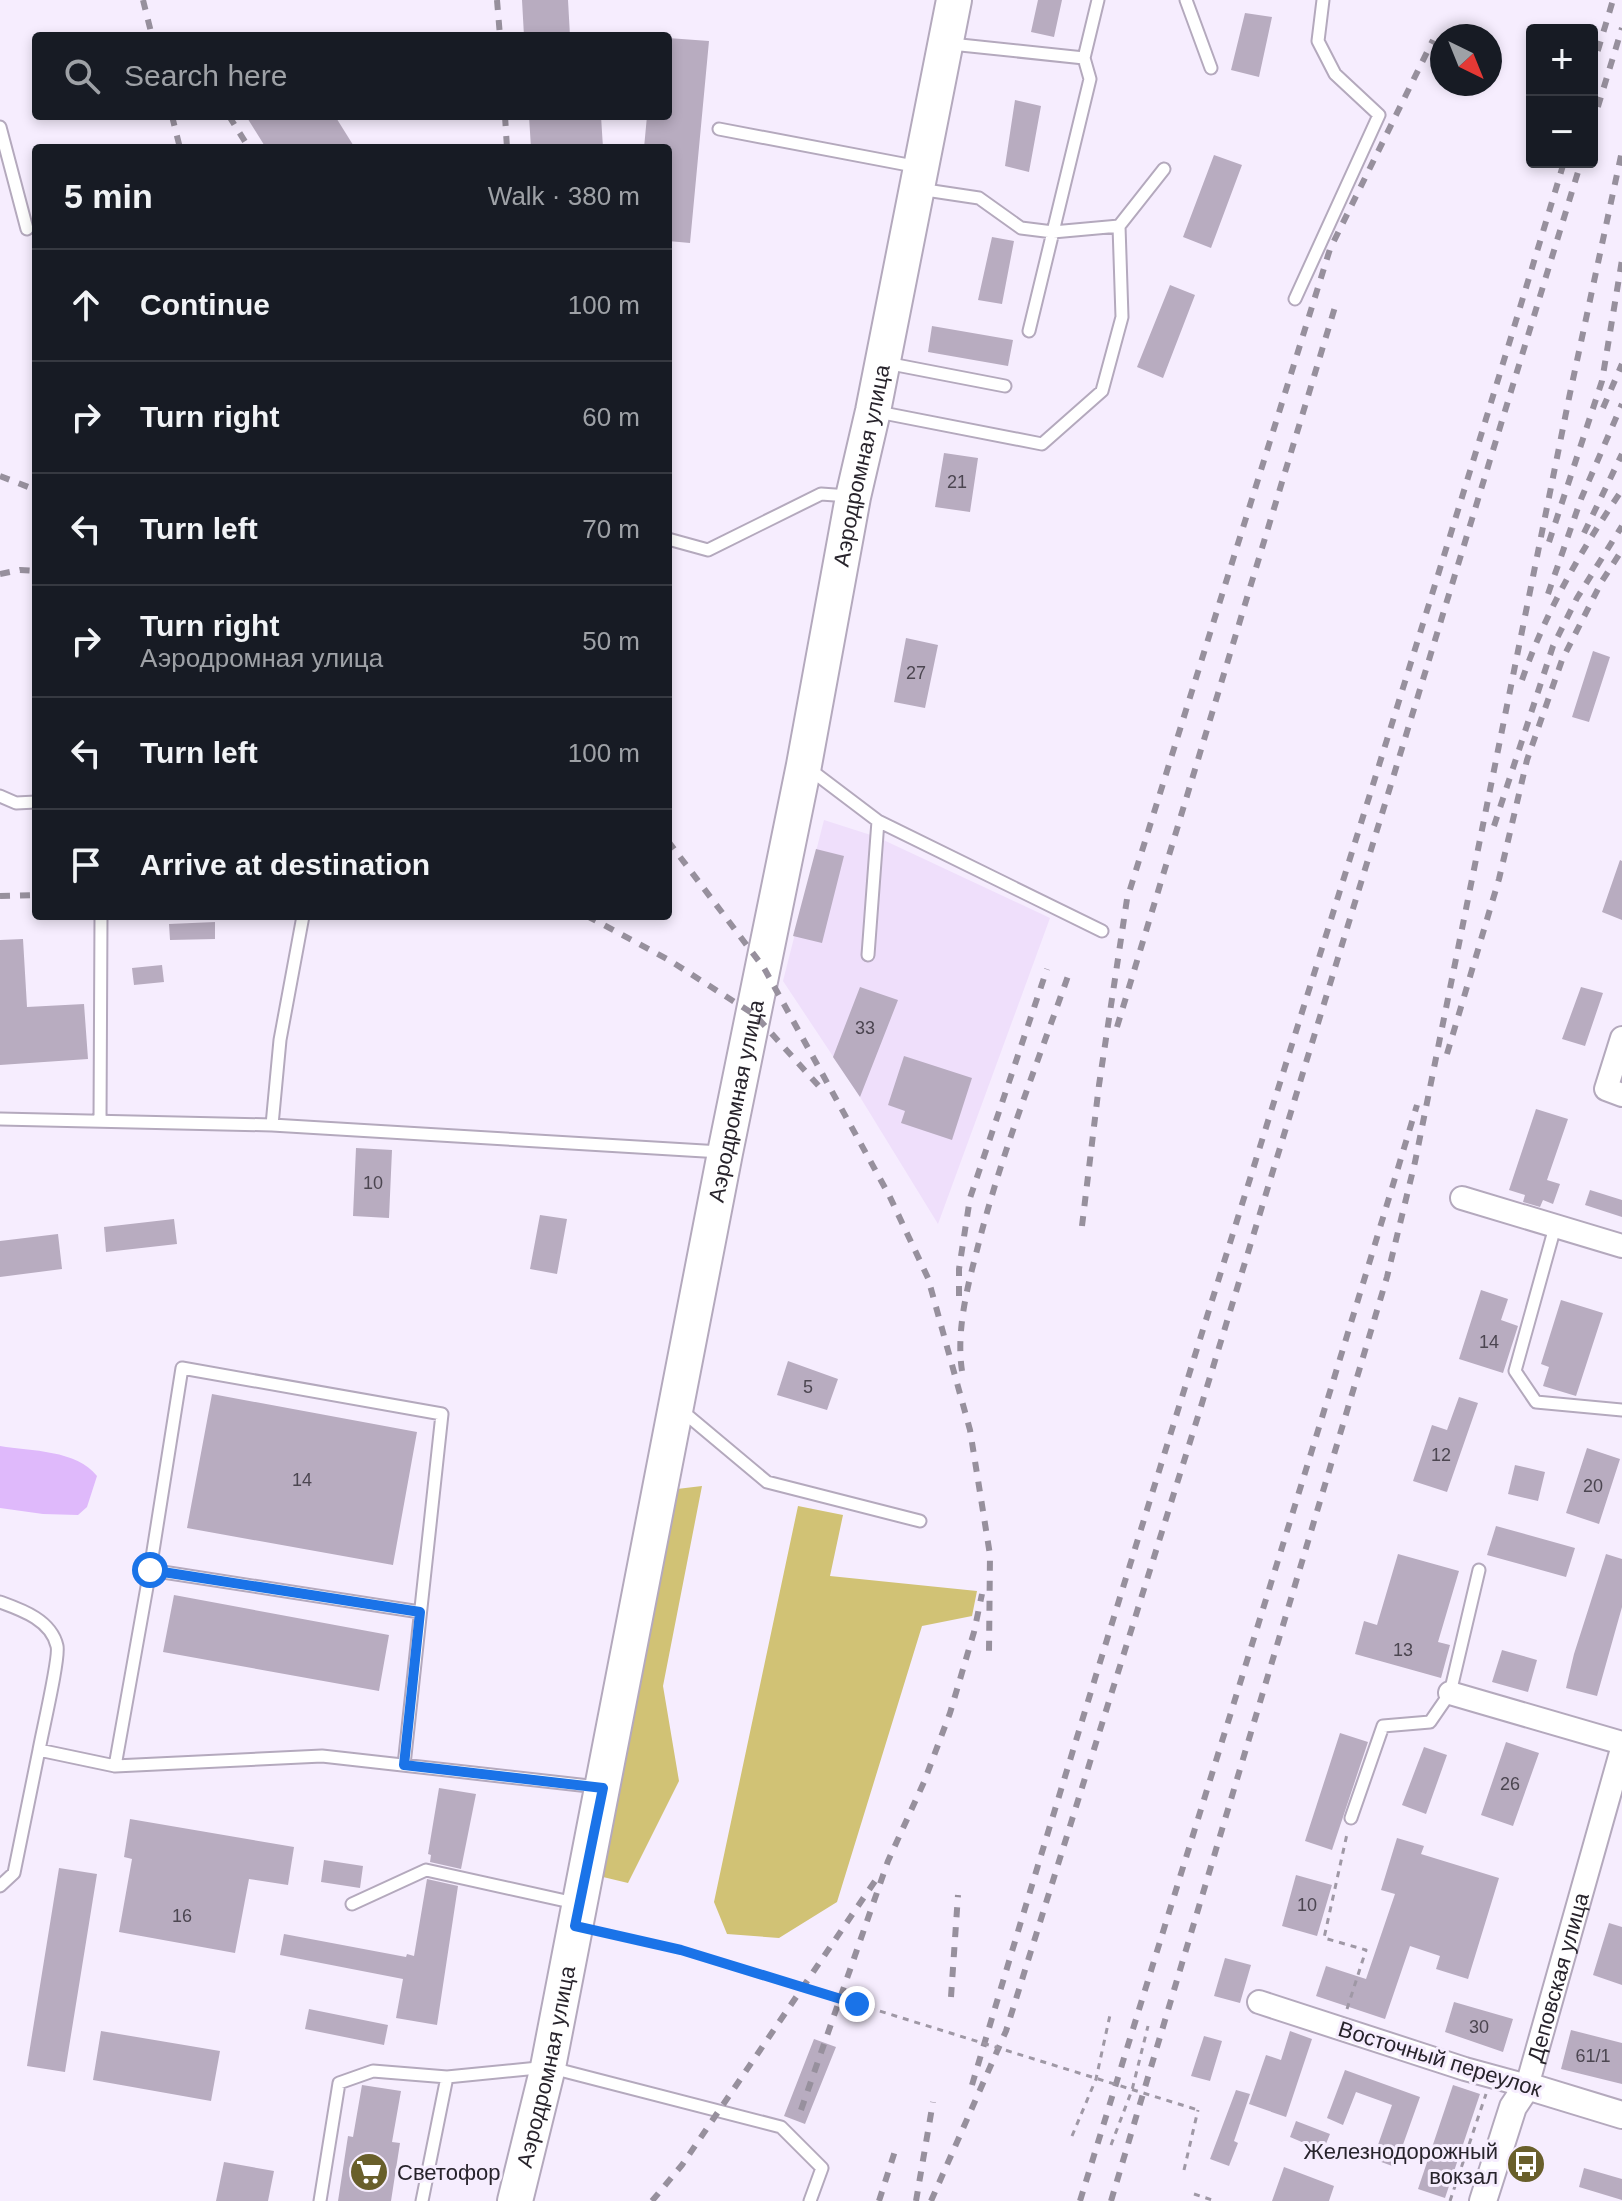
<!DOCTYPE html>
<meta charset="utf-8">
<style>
body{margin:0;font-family:Arial,sans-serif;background:#242831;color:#f1f3f6}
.controls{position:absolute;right:24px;top:24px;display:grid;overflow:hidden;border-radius:8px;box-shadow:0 4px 12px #0003}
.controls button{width:72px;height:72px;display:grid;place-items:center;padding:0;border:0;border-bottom:2px solid #363941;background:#171b24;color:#f1f3f6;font:40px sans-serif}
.compass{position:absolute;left:1430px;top:24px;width:72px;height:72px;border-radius:50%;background:#171b24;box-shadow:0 4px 12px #0003;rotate:137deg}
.stop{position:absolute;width:24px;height:24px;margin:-18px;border:6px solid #1a73e8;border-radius:50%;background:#fff}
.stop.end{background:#1a73e8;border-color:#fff;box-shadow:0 2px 8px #0008}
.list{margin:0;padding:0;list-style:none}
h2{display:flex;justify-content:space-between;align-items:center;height:104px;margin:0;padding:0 32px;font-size:34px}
h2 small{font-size:26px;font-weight:400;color:#9ea1a6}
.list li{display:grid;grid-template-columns:52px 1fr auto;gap:24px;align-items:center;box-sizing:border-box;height:112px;padding:0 32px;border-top:2px solid #363941}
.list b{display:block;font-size:30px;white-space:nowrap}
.list p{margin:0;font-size:26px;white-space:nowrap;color:#9ea1a6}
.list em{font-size:26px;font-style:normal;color:#9ea1a6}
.icon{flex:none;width:44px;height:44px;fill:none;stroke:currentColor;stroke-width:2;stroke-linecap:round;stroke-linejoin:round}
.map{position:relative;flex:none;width:1622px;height:2201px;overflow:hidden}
.search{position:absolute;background:#171b24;box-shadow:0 4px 12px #0003;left:32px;top:32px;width:640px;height:88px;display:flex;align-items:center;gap:20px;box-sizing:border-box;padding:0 28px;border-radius:8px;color:#9ea1a6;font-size:30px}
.panel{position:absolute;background:#171b24;box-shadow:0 4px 12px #0003;left:32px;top:144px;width:640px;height:776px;border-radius:8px}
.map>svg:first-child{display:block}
.built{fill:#efdffb}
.green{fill:#d1c275}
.water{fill:#dfb9fb}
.building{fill:#b8acc0}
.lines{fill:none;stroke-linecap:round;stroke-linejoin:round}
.service-casing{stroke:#b4a9bd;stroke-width:15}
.minor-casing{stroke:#b4a9bd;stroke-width:26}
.tertiary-casing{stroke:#b4a9bd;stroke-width:30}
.primary-casing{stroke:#b4a9bd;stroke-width:38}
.path{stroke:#9f98a5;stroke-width:3;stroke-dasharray:6 6;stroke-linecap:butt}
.service{stroke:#fff;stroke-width:11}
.minor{stroke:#fff;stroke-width:22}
.tertiary{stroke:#fff;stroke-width:26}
.primary{stroke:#fff;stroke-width:34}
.rail{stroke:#97909d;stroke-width:6;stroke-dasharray:10 10;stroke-linecap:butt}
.path-bridge{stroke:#9f98a5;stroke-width:3;stroke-dasharray:6 6;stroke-linecap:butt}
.route{stroke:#1a73e8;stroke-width:10}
.labels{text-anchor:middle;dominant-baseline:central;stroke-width:6;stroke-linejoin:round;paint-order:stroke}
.number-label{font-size:18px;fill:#4c4651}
.street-label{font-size:22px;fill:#28242c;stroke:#f6edfe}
.poi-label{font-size:22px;fill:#28242c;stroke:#f6edfe;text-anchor:end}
</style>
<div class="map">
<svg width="1622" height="2201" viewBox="0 0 1622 2201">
<rect width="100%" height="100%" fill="#f6edfe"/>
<path class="built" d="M824,820L877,837L1050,918L938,1224L860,1097L783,981Z"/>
<path class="green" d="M702,1486L663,1686L679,1781L628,1883L603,1877L677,1489Z
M798,1506L843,1515L830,1576L977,1591L972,1616L922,1626L837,1902L779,1938L727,1934L714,1902Z"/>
<path class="water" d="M0,1446C31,1451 77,1450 97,1476L87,1507L78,1515L43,1514L0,1508Z"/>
<path class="building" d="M522,0H568L570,36H524Z
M1038,0H1062L1054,37L1031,32Z
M1245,13L1272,17L1259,77L1231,70Z
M668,38L709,41L690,243L668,241V148H644L647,116H668Z
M1015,100L1041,106L1029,172L1005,166Z
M246,116H335L355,148H266Z
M529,116H601L603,148H531Z
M1214,155L1242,165L1211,248L1183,237Z
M992,237L1014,241L1002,304L978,300Z
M1170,285L1195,295L1163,378L1137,367Z
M932,326L1013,340L1008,366L928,352Z
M944,453L978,458L970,512L935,507Z
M906,638L938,645L925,708L894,702Z
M1593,651L1610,657L1589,722L1572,717Z
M816,849L844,856L822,943L793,936Z
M1620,860L1622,861V920L1602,912Z
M215,922V939L170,940L169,924Z
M23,939L27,1007L84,1004L88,1059L0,1065V940Z
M162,965L164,982L134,985L132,968Z
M860,987L898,1000L860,1097L833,1057Z
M1581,987L1603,993L1585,1046L1562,1039Z
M904,1056L972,1078L952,1140L901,1123L905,1111L888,1105Z
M1536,1109L1568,1119L1547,1180L1560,1184L1553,1204L1543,1200L1540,1207L1523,1202L1525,1195L1509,1190Z
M356,1148L392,1150L389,1218L353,1216Z
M1590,1190L1622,1200V1217L1585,1205Z
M540,1215L567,1219L557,1274L530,1269Z
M174,1219L177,1244L106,1252L104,1227Z
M58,1234L62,1269L0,1277V1241Z
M1481,1290L1508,1299L1501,1320L1518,1326L1503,1373L1459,1359Z
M1561,1300L1603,1313L1576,1396L1543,1386L1549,1367L1541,1364Z
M788,1361L838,1379L827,1410L777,1395Z
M212,1394L417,1432L393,1565L187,1528Z
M1459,1397L1478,1403L1447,1492L1413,1481L1432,1425L1447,1430Z
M1587,1448L1620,1459L1599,1524L1566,1513Z
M1515,1465L1545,1472L1538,1501L1508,1494Z
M1496,1526L1575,1548L1566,1577L1487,1555Z
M1398,1554L1459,1571L1438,1642L1450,1645L1441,1678L1355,1654L1364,1621L1377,1625Z
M1606,1554L1622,1559V1607L1597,1696L1566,1688L1574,1654Z
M174,1595L389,1635L379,1691L163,1652Z
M1502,1650L1537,1660L1528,1692L1492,1682Z
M1340,1733L1368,1742L1332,1850L1305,1841Z
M1506,1742L1539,1753L1513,1826L1481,1815Z
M1424,1747L1447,1755L1426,1814L1402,1805Z
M439,1788L476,1794L461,1869L430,1862L431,1855L428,1854Z
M130,1819L294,1847L288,1885L249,1879L235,1953L119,1932L132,1859L124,1857Z
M1397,1838L1424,1846L1421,1854L1499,1878L1468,1979L1436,1969L1440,1956L1410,1946L1385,2019L1316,1996L1326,1966L1366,1979L1395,1894L1381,1890Z
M324,1860L363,1866L360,1888L321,1882Z
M59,1868L97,1874L65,2072L27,2066Z
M1296,1875L1332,1885L1317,1936L1282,1926Z
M427,1879L458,1886L437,2025L396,2018L403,1979L280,1955L284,1934L406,1957L407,1954L414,1956Z
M1609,1923L1622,1927V1985L1593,1975Z
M1225,1958L1251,1965L1240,2003L1214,1996Z
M1454,2002L1513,2019L1503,2052L1445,2032Z
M309,2009L388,2025L384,2045L305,2029Z
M1571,2030L1622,2043V2084L1561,2069Z
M101,2031L220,2051L211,2101L93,2080Z
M1290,2031L1312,2039L1286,2117L1249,2104L1266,2055L1281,2060Z
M1204,2036L1222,2041L1210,2081L1191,2076Z
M814,2039L836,2047L805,2124L784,2116Z
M1345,2070L1420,2097L1395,2167L1373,2159L1392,2105L1356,2092L1343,2125L1327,2118Z
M362,2085L401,2091L392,2142L400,2143L391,2201H338L348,2136L353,2137Z
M1453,2085L1480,2094L1445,2198L1418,2189Z
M1236,2090L1250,2094L1234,2141L1238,2143L1229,2166L1210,2159Z
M1296,2121L1330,2134L1323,2151L1290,2137Z
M224,2162L274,2171L268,2201H216Z
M1284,2167L1334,2186L1329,2201H1272Z
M1584,2168L1622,2179V2200L1579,2187Z"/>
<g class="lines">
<g class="service-casing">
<path id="service" d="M1186,0L1211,68
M951,44L1084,58L1090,79L1029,331
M1084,58L1098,0
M0,127L27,229
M719,129L919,167
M919,189L979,198L1021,228L1053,232L1119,226L1164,169
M1295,299L1379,115L1335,74L1318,41L1323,0
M886,363L1005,386
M878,412L1042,444L1102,391L1122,317L1119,226
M668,539L708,550L821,494L849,496
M808,768L878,821L868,955
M0,796L16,803L36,802
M878,821L1102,931
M0,1119L272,1125L721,1152
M100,1121L101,916
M272,1125L280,1040L303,916
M1555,1227L1515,1371L1536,1402L1622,1410
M681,1410L767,1482L920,1521
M150,1570L420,1612
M0,1602C22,1610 51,1620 57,1646C60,1657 42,1733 39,1750
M115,1766L150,1570L182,1368L442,1414L404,1765
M1351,1818L1383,1726L1430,1722L1450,1693L1479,1570
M0,1886L14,1873L39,1750L115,1766L322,1756L598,1787
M352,1904L426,1870L575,1903
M320,2201L339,2083L373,2071L447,2077L548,2067L781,2127L822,2168L810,2201
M422,2201L447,2077"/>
</g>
<g class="minor-casing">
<g id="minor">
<path d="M1622,1038L1606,1089L1622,1095"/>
<path d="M1462,1198L1622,1246"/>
<path d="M1450,1693L1622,1743"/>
<path id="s1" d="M1259,2002L1465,2069L1527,2086L1622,1749"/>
</g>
</g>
<g class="tertiary-casing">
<path id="tertiary" d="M1483,2201L1513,2107L1527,2086L1622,2115"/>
</g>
<g class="primary-casing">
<g id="primary">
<path id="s2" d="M515,2201L548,2067L725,1153L804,765L853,497L873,411L954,0"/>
</g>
</g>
<path class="path" d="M603,1932L681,1950L857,2004
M1347,2009L1366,1950L1324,1938L1347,1834
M1072,2136L1096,2079L1110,2015
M1111,2145L1132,2090L1148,2026
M1184,2170L1198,2110
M1194,2194L1215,2201
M1450,2201L1486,2094"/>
<use href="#service" class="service"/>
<use href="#minor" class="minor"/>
<use href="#tertiary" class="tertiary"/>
<use href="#primary" class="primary"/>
<path class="rail" d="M143,0L152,36
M497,0L500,36
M1592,70L1613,0
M172,116L180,148
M229,116L249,148
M505,116L507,148
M1592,126L1622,28
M1603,408L1622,364
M0,476L36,490
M1584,533L1622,454
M1549,542L1602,381L1622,260
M0,574L20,570L36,571
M1548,594L1581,499L1622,404
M1522,680C1546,611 1581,550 1622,490
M1494,826L1553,646L1577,598L1622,526
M668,841L764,968L889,1195L928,1278L970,1430L990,1555L989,1651
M0,896L36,895
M587,916L669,960L755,1015L825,1093
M1117,1027L1335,307
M1447,1054L1499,879L1527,760L1562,660L1602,581L1622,550
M1082,1226L1099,1085L1127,899L1330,249L1433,40
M959,1296V1269L970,1198L1047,969
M962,1371C956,1332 967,1288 977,1250C1000,1157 1036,1067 1068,976
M951,1997L958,1895
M972,2085C1163,1443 1371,804 1564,162
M801,2110L888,1861L924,1782L950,1713L974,1632L982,1594
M652,2201L682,2165L875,1881
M879,2201L895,2151
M916,2201L933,2102
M931,2201L1006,2031L1199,1413L1581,162
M1080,2201C1192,1836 1307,1471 1417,1105
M1111,2201L1387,1277L1415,1162L1569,398L1622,151"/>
<path class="path-bridge" d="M857,2004L1198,2110"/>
</g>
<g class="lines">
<path class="route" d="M150,1570L420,1612L404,1765L603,1788L575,1926L681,1950L857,2004"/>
</g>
<defs>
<g id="bus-disc" transform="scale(2)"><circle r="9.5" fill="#695f2b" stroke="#f6edfe"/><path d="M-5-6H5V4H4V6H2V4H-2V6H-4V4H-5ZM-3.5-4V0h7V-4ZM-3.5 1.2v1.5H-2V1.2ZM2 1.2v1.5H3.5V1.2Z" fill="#fff"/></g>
<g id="supermarket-disc" transform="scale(2)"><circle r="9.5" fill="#695f2b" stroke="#f6edfe"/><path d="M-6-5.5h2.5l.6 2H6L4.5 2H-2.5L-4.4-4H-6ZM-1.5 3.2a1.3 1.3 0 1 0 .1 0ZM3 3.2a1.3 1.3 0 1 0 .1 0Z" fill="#fff"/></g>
</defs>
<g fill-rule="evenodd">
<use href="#bus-disc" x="1526" y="2164"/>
<use href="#supermarket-disc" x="369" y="2172"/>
</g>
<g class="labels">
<g class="number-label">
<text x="957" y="482">21</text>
<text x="916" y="673">27</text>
<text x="865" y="1028">33</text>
<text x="373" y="1183">10</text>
<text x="1489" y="1342">14</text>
<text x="808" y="1387">5</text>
<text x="1441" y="1455">12</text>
<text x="302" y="1480">14</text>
<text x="1593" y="1486">20</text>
<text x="1403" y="1650">13</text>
<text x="1510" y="1784">26</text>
<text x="1307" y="1905">10</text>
<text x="182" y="1916">16</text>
<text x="1479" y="2027">30</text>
<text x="1593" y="2056">61/1</text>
</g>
<g class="street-label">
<text stroke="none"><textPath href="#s2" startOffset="1770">Аэродромная улица</textPath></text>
<text stroke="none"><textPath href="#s2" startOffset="1122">Аэродромная улица</textPath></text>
<text stroke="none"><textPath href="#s1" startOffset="394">Деповская улица</textPath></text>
<text transform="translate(1440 2059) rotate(17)">Восточный переулок</text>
<text stroke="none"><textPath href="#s2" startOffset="138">Аэродромная улица</textPath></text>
</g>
<g class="poi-label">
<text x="1498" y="2151">Железнодорожный<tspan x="1498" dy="25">вокзал</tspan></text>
<text x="397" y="2172" text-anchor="start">Светофор</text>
</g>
</g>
</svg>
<div class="controls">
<button>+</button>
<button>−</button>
</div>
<svg class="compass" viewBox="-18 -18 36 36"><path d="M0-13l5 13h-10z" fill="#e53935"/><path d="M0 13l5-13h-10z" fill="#9ea1a6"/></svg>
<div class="stop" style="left:150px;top:1570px"></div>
<div class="stop end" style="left:857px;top:2004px"></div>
<div class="search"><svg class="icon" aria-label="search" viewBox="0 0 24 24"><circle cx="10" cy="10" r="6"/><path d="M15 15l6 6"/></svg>Search here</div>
<section class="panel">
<h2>5 min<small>Walk · 380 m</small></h2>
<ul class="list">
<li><svg class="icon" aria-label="ahead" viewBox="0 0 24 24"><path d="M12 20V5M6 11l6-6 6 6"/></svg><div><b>Continue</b></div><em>100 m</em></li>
<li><svg class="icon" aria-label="right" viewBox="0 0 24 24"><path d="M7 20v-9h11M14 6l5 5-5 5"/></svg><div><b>Turn right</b></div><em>60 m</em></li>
<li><svg class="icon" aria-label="left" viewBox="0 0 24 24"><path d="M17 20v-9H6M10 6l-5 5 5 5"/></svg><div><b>Turn left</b></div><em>70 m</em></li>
<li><svg class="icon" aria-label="right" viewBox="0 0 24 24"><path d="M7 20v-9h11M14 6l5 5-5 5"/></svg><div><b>Turn right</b><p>Аэродромная улица</p></div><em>50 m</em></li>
<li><svg class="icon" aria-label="left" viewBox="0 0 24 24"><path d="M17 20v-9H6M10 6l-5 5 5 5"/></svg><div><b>Turn left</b></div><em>100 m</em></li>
<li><svg class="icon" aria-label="arrive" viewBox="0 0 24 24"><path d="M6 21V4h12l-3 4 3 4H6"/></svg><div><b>Arrive at destination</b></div></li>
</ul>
</section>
</div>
